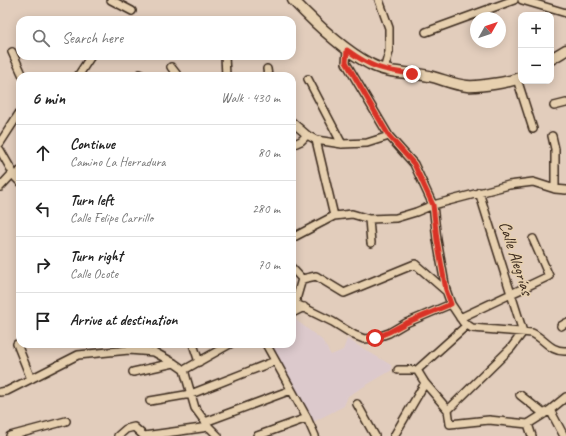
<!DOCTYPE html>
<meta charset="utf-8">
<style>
body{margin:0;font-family:Caveat,sans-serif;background:#f6f6f6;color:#222}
.controls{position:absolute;right:12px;top:12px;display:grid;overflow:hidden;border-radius:8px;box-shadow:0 2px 10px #0003}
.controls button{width:36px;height:36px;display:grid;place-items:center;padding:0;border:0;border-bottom:1px solid #e0e0e0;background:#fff;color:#222;font:20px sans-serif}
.compass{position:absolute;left:470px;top:12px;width:36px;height:36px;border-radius:50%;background:#fff;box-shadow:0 2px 10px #0003;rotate:50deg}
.stop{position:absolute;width:12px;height:12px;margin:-9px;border:3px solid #d93025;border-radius:50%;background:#fff}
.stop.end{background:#d93025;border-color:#fff;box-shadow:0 1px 4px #0008}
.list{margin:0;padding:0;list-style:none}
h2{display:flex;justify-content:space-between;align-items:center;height:52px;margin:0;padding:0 16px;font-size:17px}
h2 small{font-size:13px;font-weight:400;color:#767676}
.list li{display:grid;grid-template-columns:26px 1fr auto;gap:12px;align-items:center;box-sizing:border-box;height:56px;padding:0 16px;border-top:1px solid #e0e0e0}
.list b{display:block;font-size:15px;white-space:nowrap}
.list p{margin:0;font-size:13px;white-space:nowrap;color:#767676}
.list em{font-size:13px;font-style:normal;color:#767676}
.icon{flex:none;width:22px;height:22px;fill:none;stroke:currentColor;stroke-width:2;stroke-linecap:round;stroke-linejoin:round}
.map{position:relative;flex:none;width:566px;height:436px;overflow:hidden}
.search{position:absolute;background:#fff;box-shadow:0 2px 10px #0003;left:16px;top:16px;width:280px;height:44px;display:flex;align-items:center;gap:10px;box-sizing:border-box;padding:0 14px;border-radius:12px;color:#767676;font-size:15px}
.panel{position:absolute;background:#fff;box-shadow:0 2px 10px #0003;left:16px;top:72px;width:280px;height:276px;border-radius:12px}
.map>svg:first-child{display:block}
.built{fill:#dcc9cc}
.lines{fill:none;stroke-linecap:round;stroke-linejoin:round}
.street-casing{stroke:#3b2a1e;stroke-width:10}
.secondary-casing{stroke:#3b2a1e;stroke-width:13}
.street{stroke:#e7d0af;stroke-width:7}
.secondary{stroke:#e7d0af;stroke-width:10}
.route{stroke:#d93025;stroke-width:5}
.labels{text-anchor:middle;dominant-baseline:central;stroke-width:3;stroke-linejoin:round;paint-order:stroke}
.street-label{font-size:17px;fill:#3b2a1e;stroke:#e7d0af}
</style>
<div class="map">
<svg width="566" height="436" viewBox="0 0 566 436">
<rect width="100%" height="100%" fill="#e2cdbc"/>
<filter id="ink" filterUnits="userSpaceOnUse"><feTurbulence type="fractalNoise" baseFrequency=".025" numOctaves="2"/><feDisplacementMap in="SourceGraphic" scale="8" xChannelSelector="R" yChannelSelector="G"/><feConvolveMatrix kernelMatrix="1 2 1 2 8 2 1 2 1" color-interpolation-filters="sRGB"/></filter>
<g filter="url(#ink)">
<path class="built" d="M292,317L322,340L331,355L343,350L347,339L391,365L392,370L348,396L344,406L313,422L271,344H292Z"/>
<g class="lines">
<g class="street-casing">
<path id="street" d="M111,0L132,11
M379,0L389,28V52L384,70
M522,0L566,13
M426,32L514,0
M347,50L346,63L389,136L414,164L433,205L437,240L446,290L451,304
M12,52L23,76
M225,56L226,76
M171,67L178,76
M267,69L268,76
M78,76L91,56
M139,76L140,74
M308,79L342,144
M517,79L533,129
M554,106L566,103
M292,122L307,135L316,140L342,144L367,143L389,136
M552,136L555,149V189
M316,140L334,216
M0,143L20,112
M292,145L301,141L307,135
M0,150L16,178L20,182
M16,178L20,171
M0,187L13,173
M369,219L371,243
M292,238L334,216L352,214L369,219L396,218L416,212L433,205L509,185L533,182L555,189L566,190
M292,268L302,279L295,303
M302,279L316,276L344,293L415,264L446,291
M292,302L333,322L354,335L364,339L375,338L389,333L406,323L451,304L463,322L472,328L532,333C545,339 550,352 566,351
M292,313L304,307
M460,318L549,276L533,239
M561,326L566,323
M17,344L31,379
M193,344L199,362
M266,344L307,418L315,436
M184,370L195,408L209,427L218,436
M398,370H417L467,325
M417,370L425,383L448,410L450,424L489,420L528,424L550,410L566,397
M133,372L174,363
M0,392L7,391L78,355L129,350L154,352L174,363L184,370L230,344
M520,395L544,414
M150,401L191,394L275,361
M357,404L375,436
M448,410L511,348L523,332L479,192
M550,410L564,436
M205,422L291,390
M528,424L532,436
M10,436L66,421
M118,436L126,429L134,427L144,436L209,427
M257,436L307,418
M394,436L425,383"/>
</g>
<g class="secondary-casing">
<path id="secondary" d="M293,0C314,22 343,50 370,64C388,74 409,72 429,76C442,79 454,85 467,86C477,87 513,82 521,77
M551,59L566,50"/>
</g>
<use href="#street" class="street"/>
<use href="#secondary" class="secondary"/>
</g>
</g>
<g class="lines" filter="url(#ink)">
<path class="route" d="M375,338L389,332L406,323L451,304L446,290L437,240L433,205L414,164L389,136L346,62L347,50C372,68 382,70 412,74"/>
</g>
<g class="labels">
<g class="street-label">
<text transform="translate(516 258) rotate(72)">Calle Alegrías</text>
</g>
</g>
</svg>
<div class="controls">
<button>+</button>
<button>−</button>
</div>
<svg class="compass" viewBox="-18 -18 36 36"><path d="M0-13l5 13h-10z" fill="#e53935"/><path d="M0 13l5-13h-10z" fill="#767676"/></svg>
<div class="stop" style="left:375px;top:338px"></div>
<div class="stop end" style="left:412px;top:74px"></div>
<div class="search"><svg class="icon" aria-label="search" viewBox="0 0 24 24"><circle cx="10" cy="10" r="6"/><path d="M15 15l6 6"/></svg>Search here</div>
<section class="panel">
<h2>6 min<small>Walk · 430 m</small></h2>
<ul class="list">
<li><svg class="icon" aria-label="ahead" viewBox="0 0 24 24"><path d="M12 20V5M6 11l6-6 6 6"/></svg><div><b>Continue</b><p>Camino La Herradura</p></div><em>80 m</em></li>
<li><svg class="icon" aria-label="left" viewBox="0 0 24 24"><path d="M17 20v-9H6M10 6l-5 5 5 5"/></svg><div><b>Turn left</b><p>Calle Felipe Carrillo</p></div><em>280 m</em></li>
<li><svg class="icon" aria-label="right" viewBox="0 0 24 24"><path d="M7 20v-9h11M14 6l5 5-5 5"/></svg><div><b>Turn right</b><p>Calle Ocote</p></div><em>70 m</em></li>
<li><svg class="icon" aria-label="arrive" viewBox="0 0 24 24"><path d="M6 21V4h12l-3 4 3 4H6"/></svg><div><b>Arrive at destination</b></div></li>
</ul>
</section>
</div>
